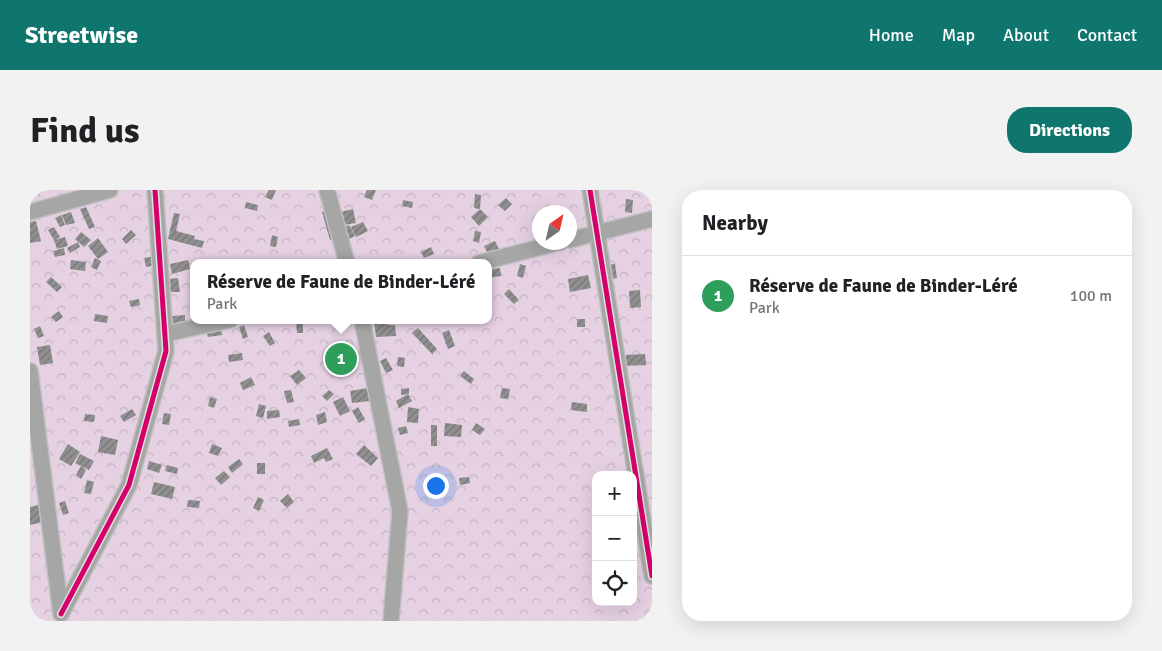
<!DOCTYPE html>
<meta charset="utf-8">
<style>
body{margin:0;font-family:Signika,sans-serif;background:#f2f2f2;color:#202124}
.controls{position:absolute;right:15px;bottom:15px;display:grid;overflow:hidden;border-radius:10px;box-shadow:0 5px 20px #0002}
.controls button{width:45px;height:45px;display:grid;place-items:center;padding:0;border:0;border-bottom:1px solid #e0e0e0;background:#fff;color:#202124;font:25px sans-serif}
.compass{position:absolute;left:502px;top:15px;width:45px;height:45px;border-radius:50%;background:#fff;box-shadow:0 5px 20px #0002;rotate:34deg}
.you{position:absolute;left:405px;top:295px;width:18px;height:18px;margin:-12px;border:4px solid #fff;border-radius:50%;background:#1a73e8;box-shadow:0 0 0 8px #1a73e833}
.badge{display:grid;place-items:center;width:32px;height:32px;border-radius:50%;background:#0f766e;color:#fff;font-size:16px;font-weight:700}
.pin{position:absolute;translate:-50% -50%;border:2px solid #fff;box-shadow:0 1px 5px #0006}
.popup{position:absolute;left:160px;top:69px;width:302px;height:65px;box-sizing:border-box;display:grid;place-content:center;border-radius:10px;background:#fff;filter:drop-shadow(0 1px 4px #0005);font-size:16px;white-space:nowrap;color:#757577}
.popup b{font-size:19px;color:#202124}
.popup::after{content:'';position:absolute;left:50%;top:100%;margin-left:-10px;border:10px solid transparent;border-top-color:#fff}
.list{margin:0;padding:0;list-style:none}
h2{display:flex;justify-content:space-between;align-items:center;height:65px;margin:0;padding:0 20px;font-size:21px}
h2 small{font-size:16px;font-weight:400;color:#757577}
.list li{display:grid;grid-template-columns:32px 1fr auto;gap:15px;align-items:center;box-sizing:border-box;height:80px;padding:0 20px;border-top:1px solid #e0e0e0}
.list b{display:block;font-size:19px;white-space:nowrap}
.list p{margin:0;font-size:16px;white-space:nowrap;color:#757577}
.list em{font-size:16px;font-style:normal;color:#757577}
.icon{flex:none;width:28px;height:28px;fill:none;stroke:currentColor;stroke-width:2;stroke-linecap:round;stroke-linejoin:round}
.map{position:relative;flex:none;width:622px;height:431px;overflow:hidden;border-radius:20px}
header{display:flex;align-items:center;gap:30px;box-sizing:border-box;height:70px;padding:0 25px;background:#0f766e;color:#fff}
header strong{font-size:24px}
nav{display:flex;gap:28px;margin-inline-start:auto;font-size:18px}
.intro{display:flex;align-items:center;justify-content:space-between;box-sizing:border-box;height:120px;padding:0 30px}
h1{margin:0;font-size:35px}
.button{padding:12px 22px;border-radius:20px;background:#0f766e;color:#fff;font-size:18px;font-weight:700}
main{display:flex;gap:30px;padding:0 30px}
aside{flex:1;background:#fff;border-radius:20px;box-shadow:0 5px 20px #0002}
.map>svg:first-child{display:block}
.park{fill:url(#park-crowns);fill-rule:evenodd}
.building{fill:url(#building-hatch)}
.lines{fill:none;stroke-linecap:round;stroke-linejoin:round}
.minor-casing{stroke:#bfc0bf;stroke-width:18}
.minor{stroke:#a5a6a5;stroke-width:15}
.cycleway-casing{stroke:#e0e3e0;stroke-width:8}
.cycleway{stroke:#d6006c;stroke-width:5}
</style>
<header>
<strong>Streetwise</strong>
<nav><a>Home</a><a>Map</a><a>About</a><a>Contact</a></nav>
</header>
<div class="intro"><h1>Find us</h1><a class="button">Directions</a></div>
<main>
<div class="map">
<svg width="622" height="431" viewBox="0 0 622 431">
<defs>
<pattern id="park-crowns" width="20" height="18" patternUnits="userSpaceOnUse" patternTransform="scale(1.25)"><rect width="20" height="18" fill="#e6d1e3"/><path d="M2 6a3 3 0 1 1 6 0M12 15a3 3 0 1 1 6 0" fill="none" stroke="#c5b3c3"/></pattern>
<pattern id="building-hatch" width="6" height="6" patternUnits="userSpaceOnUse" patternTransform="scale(1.25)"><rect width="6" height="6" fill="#8f908f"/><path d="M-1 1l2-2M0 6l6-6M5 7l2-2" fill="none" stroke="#757675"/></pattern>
</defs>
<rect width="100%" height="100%" fill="#e1e2e1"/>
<path class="park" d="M0,0H622V431H0ZM510,22H540V52H510ZM164,73H458V130H164ZM566,285H603V412H566Z"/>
<path class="building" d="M239,0H246L242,10L235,7Z
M337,0H346L342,10L334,7Z
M445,4L451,5L450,19L444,18Z
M476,8L482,14L475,21L468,15Z
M596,9L603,10L602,23L595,22Z
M373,10L383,12L382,18L372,16Z
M216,12L228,15L227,21L215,18Z
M56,17L65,37L59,39L50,19Z
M323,19L326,33L313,35L310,22Z
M450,19L458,27L449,36L441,27Z
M299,20L307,49L300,50L292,22Z
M41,22L45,33L36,35L32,25Z
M144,23L150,24L146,41L165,46L164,49L174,51L172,58L138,49Z
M31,25L35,35L30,37L25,28Z
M6,31L11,51L0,53V32Z
M333,32L338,41L326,47L321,37Z
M319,35L325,46L319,49L313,38Z
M24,37L30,47L24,50L18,40Z
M101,40L106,45L96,54L92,49Z
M445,41L451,42L449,53L443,51Z
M51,42L61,50L54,57L45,49Z
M242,45L248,47L246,57L240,56Z
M35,47L38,56L27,59L24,50Z
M68,48L78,62L68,69L58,56Z
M465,51L469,59L458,64L454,56Z
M48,52L50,57L40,63L37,58Z
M401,57L404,64L394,68L391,62Z
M34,58L35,65L25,67L23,61Z
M125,66L127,75L116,77L114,68Z
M65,68L71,71L67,80L61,77Z
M41,70L56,72L55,81L40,79Z
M158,70L160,79L142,84L140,74Z
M490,74L496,76L493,88L487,86Z
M585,74L587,88L577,90L575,75Z
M470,78L471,86L458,88V80Z
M558,85L561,98L540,102L538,89Z
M21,87L32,97L27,102L16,92Z
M148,88L150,102H140L139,89Z
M479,99L489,110L484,114L474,104Z
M610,100L611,117L600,118L599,101Z
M109,109L110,115L101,117L99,111Z
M29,121L33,127L26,132L21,127Z
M65,124L78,126L77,133L64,131Z
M155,125V133L142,134V126Z
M547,129H555V137H547Z
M344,130H358V135H365L366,146L346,147Z
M266,132H273V143H267Z
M214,135L218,147L213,149L209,137Z
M10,136L14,146L8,148L4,139Z
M191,137L192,145L178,147L176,140Z
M388,138L407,159L402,164L382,143Z
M419,140L425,156L418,159L412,143Z
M239,142L245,153L240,156L233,146Z
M20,155L23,173L10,175L7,157Z
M212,163L213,170L199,172L198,165Z
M615,164L616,175L593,176V165Z
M368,167L375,168L374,177L367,176Z
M356,168L363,180L356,183L350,171Z
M269,180L276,188L267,195L260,186Z
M434,181L444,189L441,194L430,186Z
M221,187L225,195L213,200L210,193Z
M338,198L340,211L322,213L320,201Z
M379,198V204H378L382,211L369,218L366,211L378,204L371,205V199Z
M472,198L480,199L478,209L470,208Z
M261,200L264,212L257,213L254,201Z
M299,200L304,204L297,211L292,206Z
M180,207L187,209L184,218L178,216Z
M313,207L320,221L310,226L303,212Z
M542,212L557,214V222L541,220Z
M229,214L236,216L233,228L226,226Z
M328,217L335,229L329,233L322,221Z
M378,217L389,219L388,233L377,232Z
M102,219L106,225L94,232L90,226Z
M249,220L250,227L237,229V221Z
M295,222L297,232L288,235L286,225Z
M134,223L141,224L139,235L132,234Z
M55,224L65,225L64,232L54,231Z
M269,229L270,235L259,237L258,231Z
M415,233L432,235L431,247L414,246Z
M446,233L455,239L450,245L442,240Z
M401,235H407V256H401Z
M376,236L378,243L370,245L368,238Z
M71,246L88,250L85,265L68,262Z
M38,254L50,262L41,276L29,269Z
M182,254L192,258L188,266L179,263Z
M334,255L348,268L341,276L326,264Z
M297,258L303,269L296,272L294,268L284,273L281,266Z
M50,264L64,271L59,280L45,273Z
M209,269L213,274L202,283L198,277Z
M119,271L132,275L129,283L117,279Z
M227,273H235V284H227Z
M137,275L148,278L147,284L135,281Z
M51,276L56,280L51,289L46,285Z
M194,281L200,287L191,295L185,288Z
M414,287L416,297L411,298L408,288Z
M439,287L440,293L430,295L429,288Z
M57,290L64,292L61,304L54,303Z
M124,292L145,297L142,309L121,304Z
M258,304L264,312L257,318L250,311Z
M228,307L234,310L229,321L223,318Z
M158,310L170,311L169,318L157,317Z
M35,311L39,323L33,325L29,313Z
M9,315L13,332L0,335V317Z"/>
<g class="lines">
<g class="minor-casing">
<path id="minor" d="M297,0L317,73
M560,0L622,386
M0,22L80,0
M540,50L622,29
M449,73L531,52
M332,130L370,321L361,431
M135,144L200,130
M0,181L31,424
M31,424L99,295L136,161L125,0"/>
</g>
<use href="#minor" class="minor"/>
<g class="cycleway-casing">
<path id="cycleway" d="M560,0L622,386
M31,424L99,295L136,161L125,0"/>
</g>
<use href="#cycleway" class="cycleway"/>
</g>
</svg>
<div class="controls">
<button>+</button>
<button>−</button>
<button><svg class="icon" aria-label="locate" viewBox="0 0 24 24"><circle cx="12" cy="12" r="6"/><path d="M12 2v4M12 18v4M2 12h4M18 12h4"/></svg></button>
</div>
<svg class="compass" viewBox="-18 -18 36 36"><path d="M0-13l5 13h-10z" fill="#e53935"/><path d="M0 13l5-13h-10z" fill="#757577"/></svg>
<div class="you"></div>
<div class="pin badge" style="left:311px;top:169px;background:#2e9e5b">1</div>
<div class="popup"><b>Réserve de Faune de Binder-Léré</b>Park</div>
</div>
<aside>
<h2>Nearby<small></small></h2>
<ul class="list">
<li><span class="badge" style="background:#2e9e5b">1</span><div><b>Réserve de Faune de Binder-Léré</b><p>Park</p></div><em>100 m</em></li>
</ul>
</aside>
</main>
